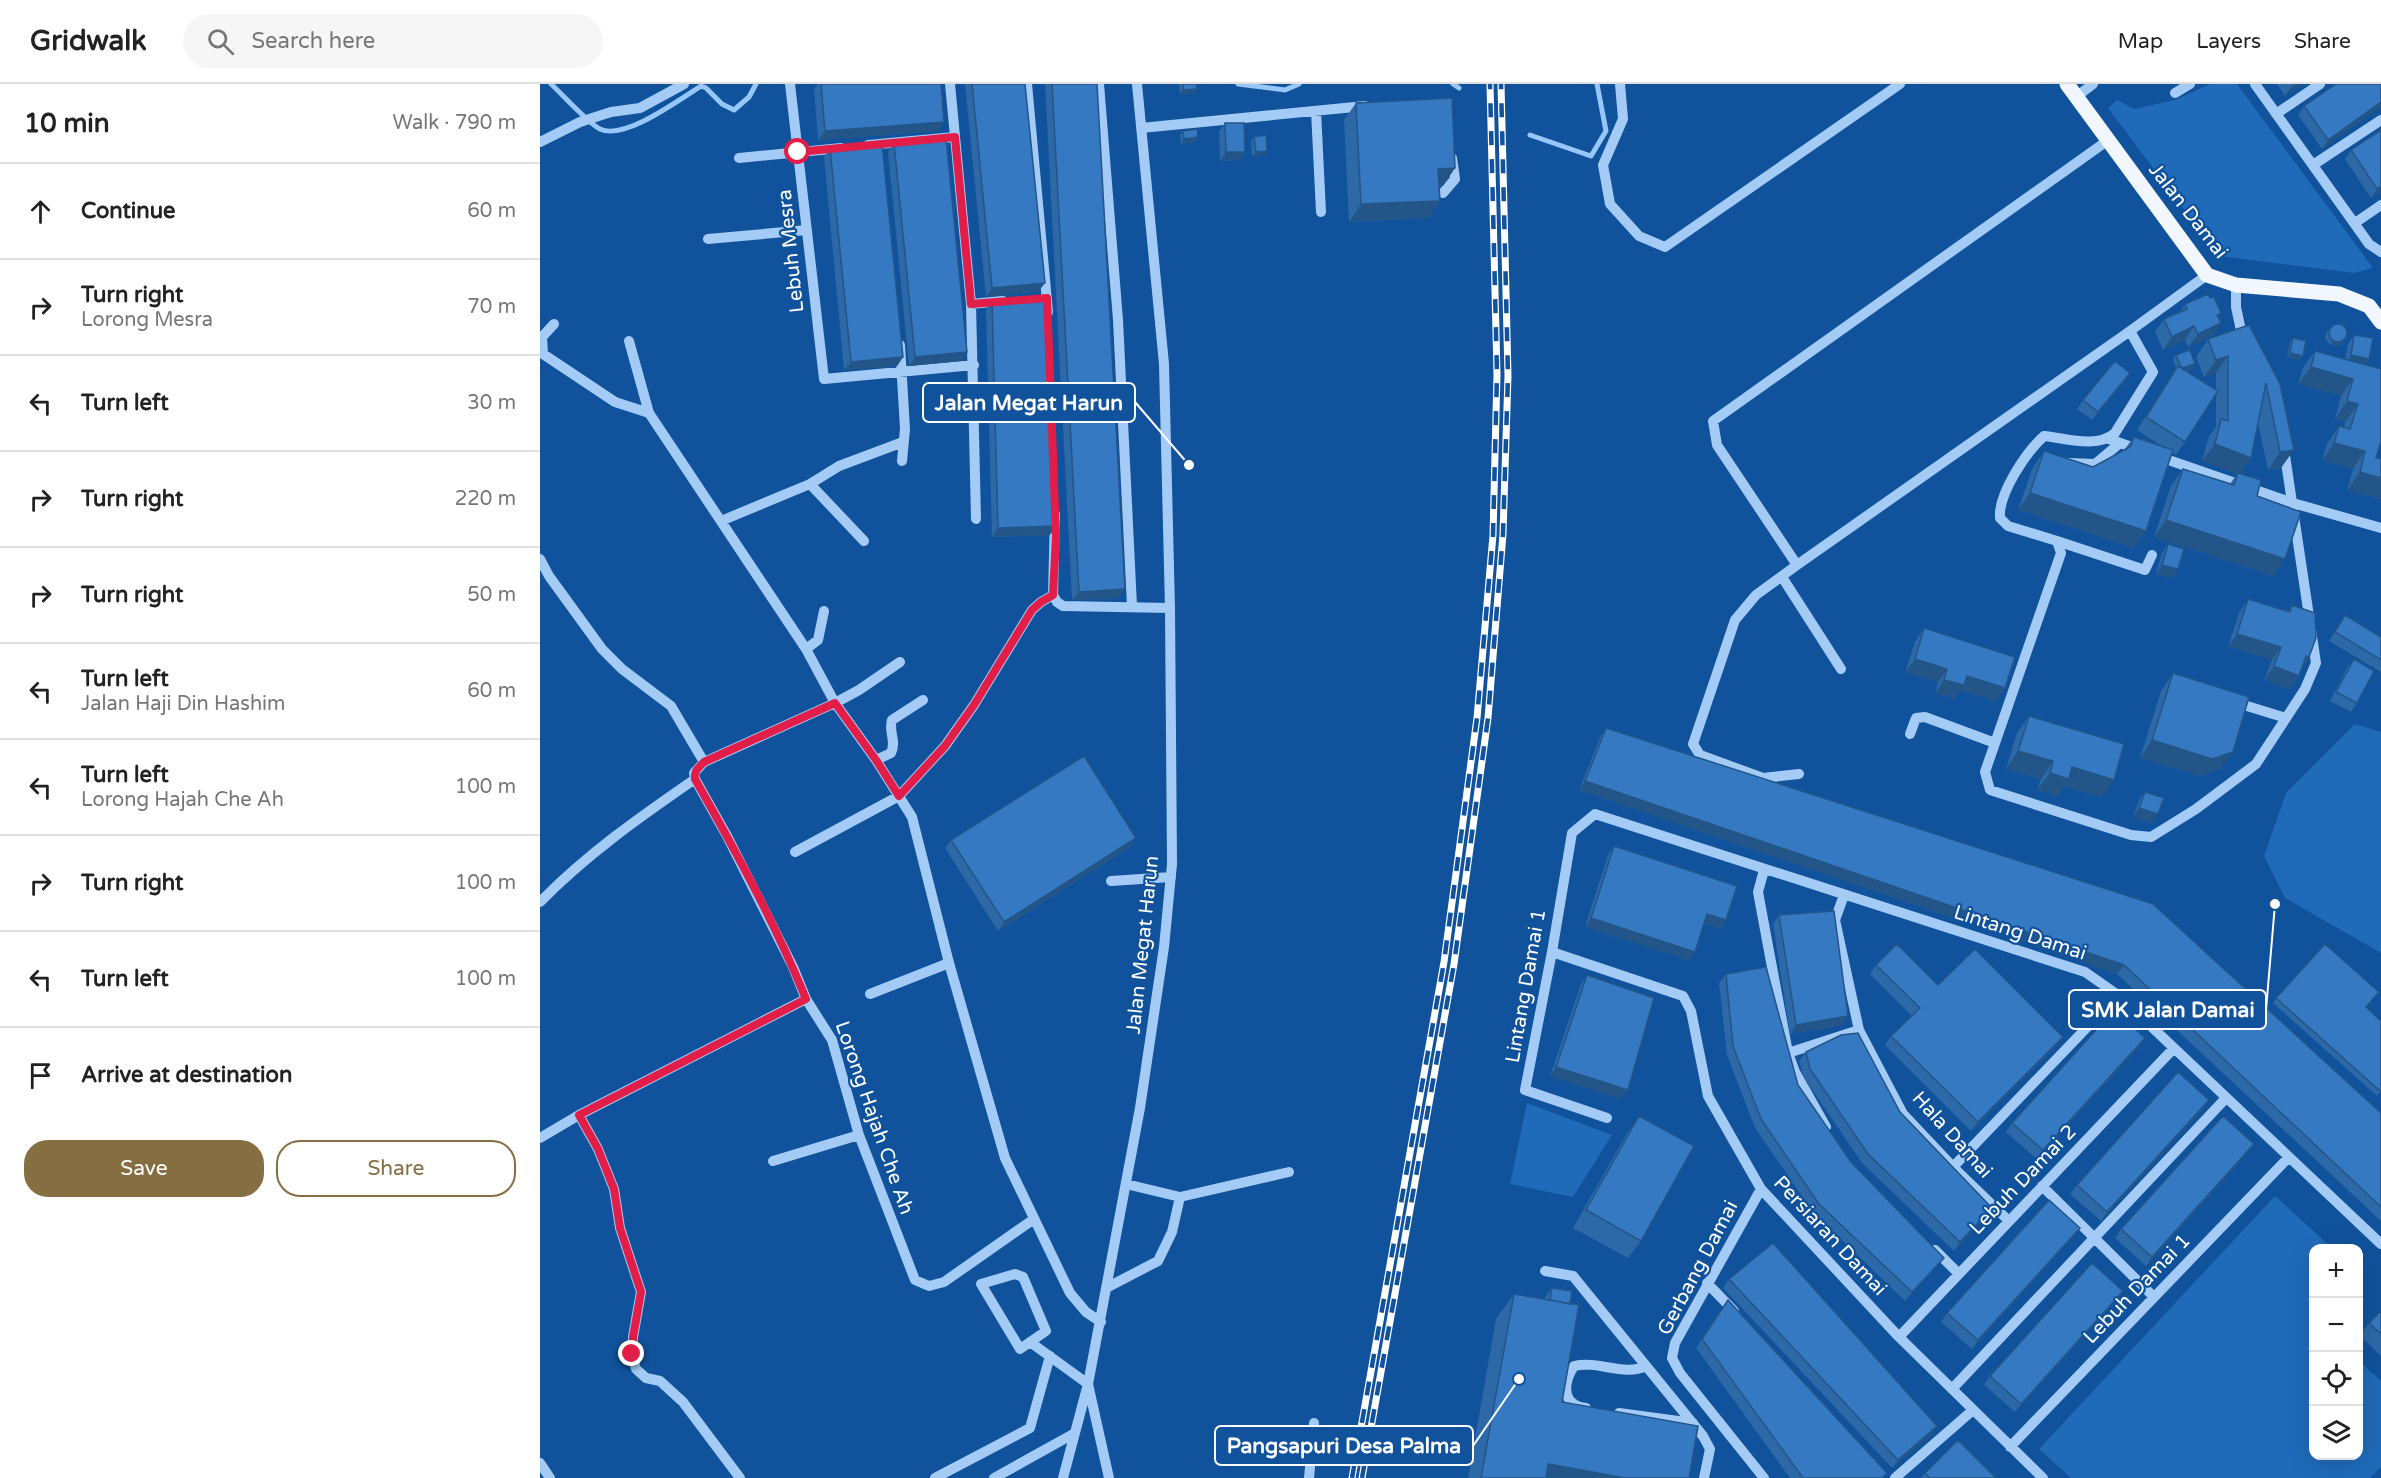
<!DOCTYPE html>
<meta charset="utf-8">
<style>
body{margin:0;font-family:"Varela Round",sans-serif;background:#f6f6f6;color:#222}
.controls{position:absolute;right:18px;bottom:18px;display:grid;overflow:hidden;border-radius:12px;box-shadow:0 6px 24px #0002}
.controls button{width:54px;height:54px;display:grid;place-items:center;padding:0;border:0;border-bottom:2px solid #e0e0e0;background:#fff;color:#222;font:30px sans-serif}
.stop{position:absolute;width:18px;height:18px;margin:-14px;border:4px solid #e11d48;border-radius:50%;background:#fff}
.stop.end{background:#e11d48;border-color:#fff;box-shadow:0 2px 6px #0008}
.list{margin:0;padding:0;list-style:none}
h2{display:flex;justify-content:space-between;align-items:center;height:78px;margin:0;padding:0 24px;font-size:26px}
h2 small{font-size:20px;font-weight:400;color:#767676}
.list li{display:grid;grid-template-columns:39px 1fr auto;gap:18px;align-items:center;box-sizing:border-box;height:96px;padding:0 24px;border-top:2px solid #e0e0e0}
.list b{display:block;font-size:22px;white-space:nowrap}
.list p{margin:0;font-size:20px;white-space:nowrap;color:#767676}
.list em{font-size:20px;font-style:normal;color:#767676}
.actions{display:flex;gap:12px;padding:18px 24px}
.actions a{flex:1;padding:14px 0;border:2px solid #856f42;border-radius:24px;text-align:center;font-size:21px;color:#856f42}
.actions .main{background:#856f42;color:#fff}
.icon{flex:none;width:33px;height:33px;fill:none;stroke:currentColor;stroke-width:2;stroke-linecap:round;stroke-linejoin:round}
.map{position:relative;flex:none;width:1841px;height:1394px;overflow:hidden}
header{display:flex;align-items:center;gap:36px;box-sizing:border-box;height:84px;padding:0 30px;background:#fff;border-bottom:2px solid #e0e0e0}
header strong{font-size:28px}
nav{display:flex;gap:33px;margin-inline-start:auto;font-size:21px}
.search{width:420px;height:54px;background:#f6f6f6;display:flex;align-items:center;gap:15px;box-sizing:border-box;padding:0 21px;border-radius:33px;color:#767676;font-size:22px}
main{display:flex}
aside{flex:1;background:#fff}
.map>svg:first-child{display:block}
.green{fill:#1f6ab9}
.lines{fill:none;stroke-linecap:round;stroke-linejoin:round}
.stream{stroke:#96c7f8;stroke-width:5}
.minor{stroke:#a4cbf5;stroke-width:10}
.major{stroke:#f2f7ff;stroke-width:15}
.rail-casing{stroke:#fff;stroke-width:7}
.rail{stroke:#10529b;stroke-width:4.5;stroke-dasharray:14;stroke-linecap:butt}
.wall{fill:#2d68a7}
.shaded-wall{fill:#245588}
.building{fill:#3479c2;stroke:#245588;stroke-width:1.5}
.route{stroke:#e11d48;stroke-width:8}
.labels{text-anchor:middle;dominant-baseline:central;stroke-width:4.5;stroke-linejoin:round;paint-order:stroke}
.street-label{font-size:20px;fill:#fff;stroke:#10529b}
.leader{fill:none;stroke:#fff;stroke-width:2}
.callout-dot{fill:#fff;stroke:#10529b;stroke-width:2}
.callout{fill:#10529b;stroke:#fff;stroke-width:2}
.callout-label{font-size:21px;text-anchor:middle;font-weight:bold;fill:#fff}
</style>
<header>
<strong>Gridwalk</strong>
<div class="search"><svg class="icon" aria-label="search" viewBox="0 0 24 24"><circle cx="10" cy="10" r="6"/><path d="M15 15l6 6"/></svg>Search here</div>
<nav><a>Map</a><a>Layers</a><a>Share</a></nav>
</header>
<main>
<aside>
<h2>10 min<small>Walk · 790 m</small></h2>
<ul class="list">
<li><svg class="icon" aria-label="ahead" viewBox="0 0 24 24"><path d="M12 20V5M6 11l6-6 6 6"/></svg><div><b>Continue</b></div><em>60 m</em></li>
<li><svg class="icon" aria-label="right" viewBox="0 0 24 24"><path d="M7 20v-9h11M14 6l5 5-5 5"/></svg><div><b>Turn right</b><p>Lorong Mesra</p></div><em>70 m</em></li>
<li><svg class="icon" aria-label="left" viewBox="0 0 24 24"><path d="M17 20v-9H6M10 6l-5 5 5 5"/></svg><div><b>Turn left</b></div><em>30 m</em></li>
<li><svg class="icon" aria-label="right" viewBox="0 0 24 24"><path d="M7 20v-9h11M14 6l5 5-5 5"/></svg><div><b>Turn right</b></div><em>220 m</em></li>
<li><svg class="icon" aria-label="right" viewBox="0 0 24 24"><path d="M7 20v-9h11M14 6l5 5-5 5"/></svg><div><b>Turn right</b></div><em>50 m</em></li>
<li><svg class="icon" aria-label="left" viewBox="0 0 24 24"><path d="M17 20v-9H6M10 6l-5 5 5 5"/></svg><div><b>Turn left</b><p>Jalan Haji Din Hashim</p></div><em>60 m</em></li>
<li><svg class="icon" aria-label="left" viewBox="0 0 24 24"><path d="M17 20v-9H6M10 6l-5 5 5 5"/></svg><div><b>Turn left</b><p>Lorong Hajah Che Ah</p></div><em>100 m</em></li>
<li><svg class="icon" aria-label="right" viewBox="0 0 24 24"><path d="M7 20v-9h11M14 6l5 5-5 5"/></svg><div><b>Turn right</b></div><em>100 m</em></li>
<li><svg class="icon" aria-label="left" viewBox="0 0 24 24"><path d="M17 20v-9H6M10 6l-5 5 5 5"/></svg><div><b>Turn left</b></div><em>100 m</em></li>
<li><svg class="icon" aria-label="arrive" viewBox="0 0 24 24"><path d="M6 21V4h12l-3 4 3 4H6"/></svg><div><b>Arrive at destination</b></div></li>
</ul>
<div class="actions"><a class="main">Save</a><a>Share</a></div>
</aside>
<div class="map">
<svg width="1841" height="1394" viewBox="0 0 1841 1394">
<rect width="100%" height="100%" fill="#10529b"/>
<path class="green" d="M1670,0H1697L1833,184L1814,189L1679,172L1568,24L1577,16L1594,25L1635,16Z
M1815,640L1841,648V869L1745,814L1724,772L1746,709Z
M987,1019L1072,1051L1033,1113L970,1100Z
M1735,1112L1792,1164H1774V1372H1818L1819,1277L1841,1297V1383L1830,1394H1531L1499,1365Z"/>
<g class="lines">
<path class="stream" d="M11,0C21,9 49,40 60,45C84,57 140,15 161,2L166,4L182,20L194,26L209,13L216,0
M698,0L745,6L759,0
M913,0L919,4
M990,51L1051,72L1066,47L1057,0"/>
<path class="minor" d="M250,0L284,295L434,281
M410,0L431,220L436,435
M487,0L508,228
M559,0L578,236L592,522
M1080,0L1083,35L1063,81L1070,120L1099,152L1125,163L1360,0
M1715,0L1829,160L1841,168
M1635,9L1650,0
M1536,13L1553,0
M776,27L781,128
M1736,30L1780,0
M601,44L825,22
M0,58L40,38L71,28L100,24L144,0
M328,61L415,53
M199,74L301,64
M1773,81L1841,36
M903,109L915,95L912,74
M1815,139L1841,121
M168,155L267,146
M1696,201V223L1703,256
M431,220L463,217
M14,240L2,253L3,270L75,318L109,329L266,565L295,619L336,676L372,733L409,879L465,1074L530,1209L546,1228L561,1238
M1590,247L1613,288L1575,349C1557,365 1525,354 1504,352C1486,368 1458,410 1460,434L1468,442L1517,457L1521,469L1445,688L1450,706L1591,751L1611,753L1656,725L1716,680L1765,605L1776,579L1744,365
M89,257L109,329
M360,261L365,345L362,377
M1569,355L1600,366
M1617,372L1753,419L1841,444
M1529,379L1555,380L1580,359
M270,400L299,382L363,358
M515,430L513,511L517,518L523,522L630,524
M181,437L270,400L324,457
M1517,457L1605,486L1612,471
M0,475L9,492L62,565L82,585L131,622L164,678
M1257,481L1177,361L1173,337L1567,57
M1242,493L1301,585
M266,565L278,556L284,527
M1694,618L1746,634
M1370,650L1376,634L1385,633L1455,659
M336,676L351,669C357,656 348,649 352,636L383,616
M1259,690L1223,694L1160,671L1153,660L1195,536L1216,511L1257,481L1590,247L1667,191
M155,695L187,752L253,883L266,915L292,956L319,1051L375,1196L389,1202L404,1198L494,1135
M155,695L154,689L164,678L295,619L319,606L360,578
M255,768L359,712L405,662L434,621L492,526L501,518L513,511
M1224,786L1218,808L1248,969L1255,988L1286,1043
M571,797L631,793
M1304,811L1295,836L1319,946L1363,1030L1413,1083L1469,1137
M0,818C47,770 100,733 155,695
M1012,868L1143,912L1151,927L1168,1012L1221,1105L1359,1253L1503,1394
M330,910L409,879
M1248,969L1319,946
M39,1031L58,1065L74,1105L80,1144L101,1208L93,1253L92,1270L96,1285L106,1294L120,1297L143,1318L200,1394
M1067,1034L985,1006L1012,868L1032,749L1055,730L1545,888L1578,911L1841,1160
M0,1054L39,1031L266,915
M233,1077L319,1051
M1413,1083L1578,911
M586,1100L640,1113
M1502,1102L1614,1213
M1221,1105L1135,1259L1132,1274L1140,1289L1224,1394
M1395,1166L1419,1190
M1005,1187L1033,1192L1163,1352L1170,1365L1164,1394
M475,1190L483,1193L506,1247L480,1265L441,1200Z
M1167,1199L1194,1227
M568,1203L618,1177L632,1148L640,1113L749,1088
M1359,1253L1634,964
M490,1258L548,1300L569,1394
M1412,1305L1686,1014
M1046,1324C1021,1321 1023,1299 1034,1282C1059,1276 1083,1293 1106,1282
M1079,1329L1153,1339
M1470,1363L1749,1073
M0,1379L10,1394
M395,1394L490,1344L510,1272
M454,1394L535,1349
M523,1394L548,1300L600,1024L624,863L632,780L630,524L624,280L597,0
M769,1394L774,1339
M1355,1394L1433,1326"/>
<path class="major" d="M1527,0L1667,191L1696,201L1799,210L1829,222L1841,238"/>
<g class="rail-casing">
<path id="rail" d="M812,1394L904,878L937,634L953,451L957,290L950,0
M822,1394L914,880L948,634L963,450L968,292L961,0"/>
</g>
<use href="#rail" class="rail"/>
</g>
<path class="wall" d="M278,0H281L404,38L397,47L278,56L274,5Z
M425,0H485L499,207L446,213Z
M505,0H557L578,514L532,516Z
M639,0H656L657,5L654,9L640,10Z
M1737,0H1762L1745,12Z
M1841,0L1782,65L1758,31L1764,22Z
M816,19L903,102H899L900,117L888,134L809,138L804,36Z
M685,39L705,68L699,76L680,77L679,48Z
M643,47L658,53L655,58L641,60L640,51Z
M714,53L727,67L724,71L712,72L711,57Z
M354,59L421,277L369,282L348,68Z
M290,64L363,273L357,282L304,286L284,73Z
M1811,66L1841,107L1831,114L1805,75Z
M1670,214L1681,229L1678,233L1672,252L1648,263L1645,256L1623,266L1615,248L1624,235L1640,228L1645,220Z
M452,216L510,451L452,453L446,225Z
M1790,244L1806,253L1799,262L1790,261L1785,254L1787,248Z
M1814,251L1829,275L1825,281L1836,374L1841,375V415L1807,406L1813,385L1782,376L1787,360L1799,342L1804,344L1805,338L1795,335L1801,312L1758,300L1763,284L1775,267L1805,275L1808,260Z
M1753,254L1763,272L1760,276L1747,273L1750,258Z
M1668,255L1740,300L1741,384L1728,386L1718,339L1700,390L1717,412L1745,475L1733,492L1614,453L1631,402L1643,385L1690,400L1697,390L1662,377L1669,352L1676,343V310L1636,371L1632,368L1594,464L1478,426L1492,385L1504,367L1553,383L1584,366L1594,353L1623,363L1597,346L1636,284L1633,275L1636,271L1655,280L1652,285L1646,287L1676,306V289L1664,293L1656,273Z
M1584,298L1552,336L1537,325L1543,316Z
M1628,460L1638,485L1632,494L1616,490L1622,469Z
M1708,515L1748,528L1752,521L1769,573L1761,584L1759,592L1750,605L1724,596L1732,576L1688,563L1699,529Z
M1805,531L1841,553V588L1789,557Z
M1384,544L1456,617L1420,606L1414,615L1395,609L1398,598L1365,588L1375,558Z
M1814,575L1817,619L1811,628L1790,617L1807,584Z
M1633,589L1693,668L1680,685L1660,692L1600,674L1621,607Z
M1489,632L1562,713L1524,702L1517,712L1497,706L1501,695L1466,685L1477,649Z
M1066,644L1613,820L1841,1029V1137L1577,890L1039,706L1060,653Z
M1605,708L1612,739L1593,733L1599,716Z
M596,754L590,763L458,847L405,764L411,756Z
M1074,762L1186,836L1180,845L1164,839L1155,868L1149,876L1045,843L1068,771Z
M1239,831L1302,941L1250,950L1233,840Z
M1336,881L1398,901L1517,961L1431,1047L1345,961L1351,952L1372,932L1330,890Z
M1186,890L1258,1001L1311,1078L1397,1182L1365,1217L1273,1128L1215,1044L1187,971L1179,899Z
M1047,891L1081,1015L1010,992L1041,900Z
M1836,912L1826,923L1841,1007L1837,1012L1733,919L1736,914Z
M1599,963L1497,1075L1466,1048L1472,1039Z
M1266,968L1360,1028L1452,1124L1446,1133L1414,1167L1322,1079L1264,994L1259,977Z
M1663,1025L1561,1137L1530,1110L1537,1101Z
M1099,1032L1101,1157L1088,1174L1033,1144L1087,1049Z
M1708,1069L1606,1182L1575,1154L1581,1145Z
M1534,1152L1432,1265L1401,1238L1407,1229Z
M1189,1195L1397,1342L1391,1351L1352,1384L1183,1204Z
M1012,1204L1030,1220L1022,1318L1149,1394H928L956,1235L974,1210L1005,1215V1213Z
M1576,1216L1475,1328L1444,1301L1450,1292Z
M1181,1225L1344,1394H1250L1156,1264Z
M1841,1227V1272L1820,1252L1829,1239Z
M1385,1389L1456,1394H1381Z"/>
<path class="shaded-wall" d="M1756,0H1762L1745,12L1751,3Z
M657,5L654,9L640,10L643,6Z
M1841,18V23L1782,65L1788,56Z
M404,38L397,47L278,56L285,47Z
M658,53L655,58L641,60L644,55Z
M727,67L724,71L712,72L716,68Z
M686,68H705L699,76L680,77Z
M915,84L903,102L886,103L898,85Z
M1841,102V107L1831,114L1837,105Z
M900,117L888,134L809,138L821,120Z
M505,199L499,207L446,213L452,204Z
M1681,239L1672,252L1648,263L1658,250Z
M1654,242L1645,256L1623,266L1632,253Z
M1806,253L1799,262L1790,261L1793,257Z
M427,268L421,277L369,282L375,273Z
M1750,269L1763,272L1760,276L1747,273Z
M1811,271L1829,275L1823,284L1805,280Z
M1688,272L1676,289L1664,293L1676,276Z
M363,273L357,282L304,286L311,278Z
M1655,280L1652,285L1638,289L1641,285Z
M1771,283L1813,295L1801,312L1758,300Z
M1590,289L1584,298L1552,336L1558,328Z
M1807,317L1818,320L1805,338L1795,335Z
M1794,359L1825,367L1813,385L1782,376Z
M1675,360L1711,374L1699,391L1662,377Z
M1754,366L1741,384L1728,386L1740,368Z
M1820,388L1841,394V415L1807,406Z
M1490,409L1606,447L1594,464L1478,426Z
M1626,436L1745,475L1733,492L1614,453Z
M516,442L510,451L452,453L458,444Z
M1622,481L1638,485L1632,494L1616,490Z
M585,505L578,514L532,516L539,508Z
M1697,550L1741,563L1732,576L1688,563Z
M1766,572L1769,573L1760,586Z
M1375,575L1407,585L1398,598L1365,588Z
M1734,582L1759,592L1750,605L1724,596Z
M1427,592L1465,604L1456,617L1420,606L1414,615L1395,609L1404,596Z
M1612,656L1693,668L1680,685L1660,692L1600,674Z
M1478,667L1513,677L1501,695L1466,685Z
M1532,683L1574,696L1562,713L1524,702L1517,712L1497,706L1510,689Z
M1045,697L1584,881L1577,890L1039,706Z
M1599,724L1618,730L1612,739L1593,733Z
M596,754L590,763L458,847L464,838Z
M1167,830L1186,836L1180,845L1161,838Z
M1051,834L1155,868L1149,876L1045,843Z
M1308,932L1302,941L1250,950L1256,941Z
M1523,953L1517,961L1431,1047L1438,1038Z
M1605,954L1599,963L1497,1075L1503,1066Z
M1016,983L1088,1006L1081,1015L1010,992Z
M1669,1016L1663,1025L1561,1137L1567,1128Z
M1714,1060L1708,1069L1606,1182L1612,1173Z
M1452,1124L1446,1133L1414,1167L1420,1158Z
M1540,1144L1534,1152L1432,1265L1438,1256Z
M1404,1174L1397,1182L1365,1217L1372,1208Z
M1583,1207L1576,1216L1475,1328L1481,1320Z
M1397,1342L1391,1351L1352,1384L1358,1376Z
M1008,1380L1085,1394H999Z"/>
<path class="building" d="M281,0H401L404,38L285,47Z
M432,0H485L505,199L452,204Z
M512,0H557L585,505L539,508Z
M643,0H656L657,5L643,6Z
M1796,0H1841V18L1788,56L1764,22Z
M912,14L915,84L898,85L900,117L821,120L816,19Z
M685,39H704L705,68H686Z
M657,45L658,53L644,55L643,47Z
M1841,46V102L1837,105L1811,66Z
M726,51L727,67L716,68L714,53Z
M406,54L427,268L375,273L354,59Z
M342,59L363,273L311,278L290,64Z
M1668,210L1670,214L1674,213L1681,229L1677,231L1681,239L1658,250L1654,242L1632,253L1624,235L1647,225L1645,220Z
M510,214L516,442L458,444L452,216Z
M1789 249a9 9 0 1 1 18 0a9 9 0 1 1-18 0Z
M1709,241L1740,300L1754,366L1740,368L1726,299L1711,374L1675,360L1681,335L1688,337V272L1676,276L1668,255Z
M1814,251L1833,254L1829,275L1811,271Z
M1753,254L1766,257L1763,272L1750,269Z
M1650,266L1655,280L1642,284L1641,283L1636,271Z
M1775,267L1841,285V357L1836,374L1841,375V394L1820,388L1825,367L1794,359L1799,342L1810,345L1818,320L1807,317L1813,295L1771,283Z
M1575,277L1590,289L1558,328L1543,316Z
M1638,282L1678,307L1645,358L1606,333Z
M1594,353L1633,366L1606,447L1490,409L1504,367L1553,383L1590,363Z
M1643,385L1694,401L1698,389L1721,396L1717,412L1761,428L1745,475L1626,436Z
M1628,460L1644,465L1638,485L1622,481Z
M1708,515L1750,528L1752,521L1775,529L1776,554L1769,573L1766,572L1759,592L1734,582L1741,563L1697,550Z
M1805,531L1841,553V576L1795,548Z
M1384,544L1475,573L1465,604L1427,592L1424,601L1404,596L1407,585L1375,575Z
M1814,575L1834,587L1817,619L1796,608Z
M1633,589L1709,613L1693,668L1672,675L1612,656Z
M1489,632L1584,660L1574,696L1532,683L1529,695L1510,689L1513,677L1478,667Z
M1066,644L1613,820L1841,1029V1123L1584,881L1045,697Z
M544,672L596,754L464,838L411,756Z
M1605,708L1624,714L1618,730L1599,724Z
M1074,762L1197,802L1186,836L1167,830L1155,868L1051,834Z
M1294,827L1308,932L1256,941L1239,831Z
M1357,860L1398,901L1435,865L1523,953L1438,1038L1351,952L1380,924L1336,881Z
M1785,860L1839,908L1826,923L1841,937V1006L1840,1007L1736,914Z
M1226,883L1258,1001L1311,1078L1404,1174L1372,1208L1279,1120L1221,1035L1193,962L1186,890Z
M1047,891L1114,914L1088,1006L1016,983Z
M1574,926L1605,954L1503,1066L1472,1039Z
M1318,949L1360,1028L1452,1124L1420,1158L1328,1070L1270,985L1266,968L1301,951Z
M1638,988L1669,1016L1567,1128L1537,1101Z
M1099,1032L1154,1062L1101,1157L1046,1126Z
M1683,1032L1714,1060L1612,1173L1581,1145Z
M1509,1116L1540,1144L1438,1256L1407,1229Z
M1233,1159L1397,1342L1358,1376L1189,1195Z
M1552,1179L1583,1207L1481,1320L1450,1292Z
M1012,1204L1032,1207L1030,1220L1010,1216Z
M974,1210L1039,1221L1022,1318L1158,1342L1149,1394H1085L1008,1380L1006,1394H941Z
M1188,1216L1347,1389L1342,1394H1263L1162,1255Z
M1841,1227V1250L1829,1239Z
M1418,1356L1456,1394H1390L1385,1389Z"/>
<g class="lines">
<path class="route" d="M92,1270L93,1253L101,1208L80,1144L74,1105L58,1065L39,1031L266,915C235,839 195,766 155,695C154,687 158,684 164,678L295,619L336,676L359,712L405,662L434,621L492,526L501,518L513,511L516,452L507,214L431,220L415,53L258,68"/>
</g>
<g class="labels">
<g class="street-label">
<text transform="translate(1648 127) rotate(52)">Jalan Damai</text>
<text transform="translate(251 167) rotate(-96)">Lebuh Mesra</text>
<text transform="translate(1480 849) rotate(18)">Lintang Damai</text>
<text transform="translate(603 861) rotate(-84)">Jalan Megat Harun</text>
<text transform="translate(986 902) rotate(-80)">Lintang Damai 1</text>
<text transform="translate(334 1034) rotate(71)">Lorong Hajah Che Ah</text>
<text transform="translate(1412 1051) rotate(48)">Hala Damai</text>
<text transform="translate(1483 1096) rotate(-46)">Lebuh Damai 2</text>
<text transform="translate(1290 1152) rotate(47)">Persiaran Damai</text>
<text transform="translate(1158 1184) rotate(-62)">Gerbang Damai</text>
<text transform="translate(1597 1205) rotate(-46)">Lebuh Damai 1</text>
</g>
</g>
<path class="leader" d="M649 381L595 318M1735 820L1726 926M979 1295L933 1362"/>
<g class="callout-dot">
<circle cx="649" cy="381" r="6"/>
<circle cx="1735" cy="820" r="6"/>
<circle cx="979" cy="1295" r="6"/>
</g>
<g class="callout">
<rect x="383" y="299" width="212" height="39" rx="6"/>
<rect x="1529" y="906" width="197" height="39" rx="6"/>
<rect x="675" y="1342" width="258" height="39" rx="6"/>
</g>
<g class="callout-label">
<text x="489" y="326">Jalan Megat Harun</text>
<text x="1628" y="933">SMK Jalan Damai</text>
<text x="804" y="1369">Pangsapuri Desa Palma</text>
</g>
</svg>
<div class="controls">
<button>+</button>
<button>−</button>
<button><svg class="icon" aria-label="locate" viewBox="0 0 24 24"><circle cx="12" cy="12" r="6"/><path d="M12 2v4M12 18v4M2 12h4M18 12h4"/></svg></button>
<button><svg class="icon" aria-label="layers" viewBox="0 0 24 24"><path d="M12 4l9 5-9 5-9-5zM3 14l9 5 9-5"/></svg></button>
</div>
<div class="stop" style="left:258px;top:68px"></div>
<div class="stop end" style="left:92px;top:1270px"></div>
</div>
</main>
